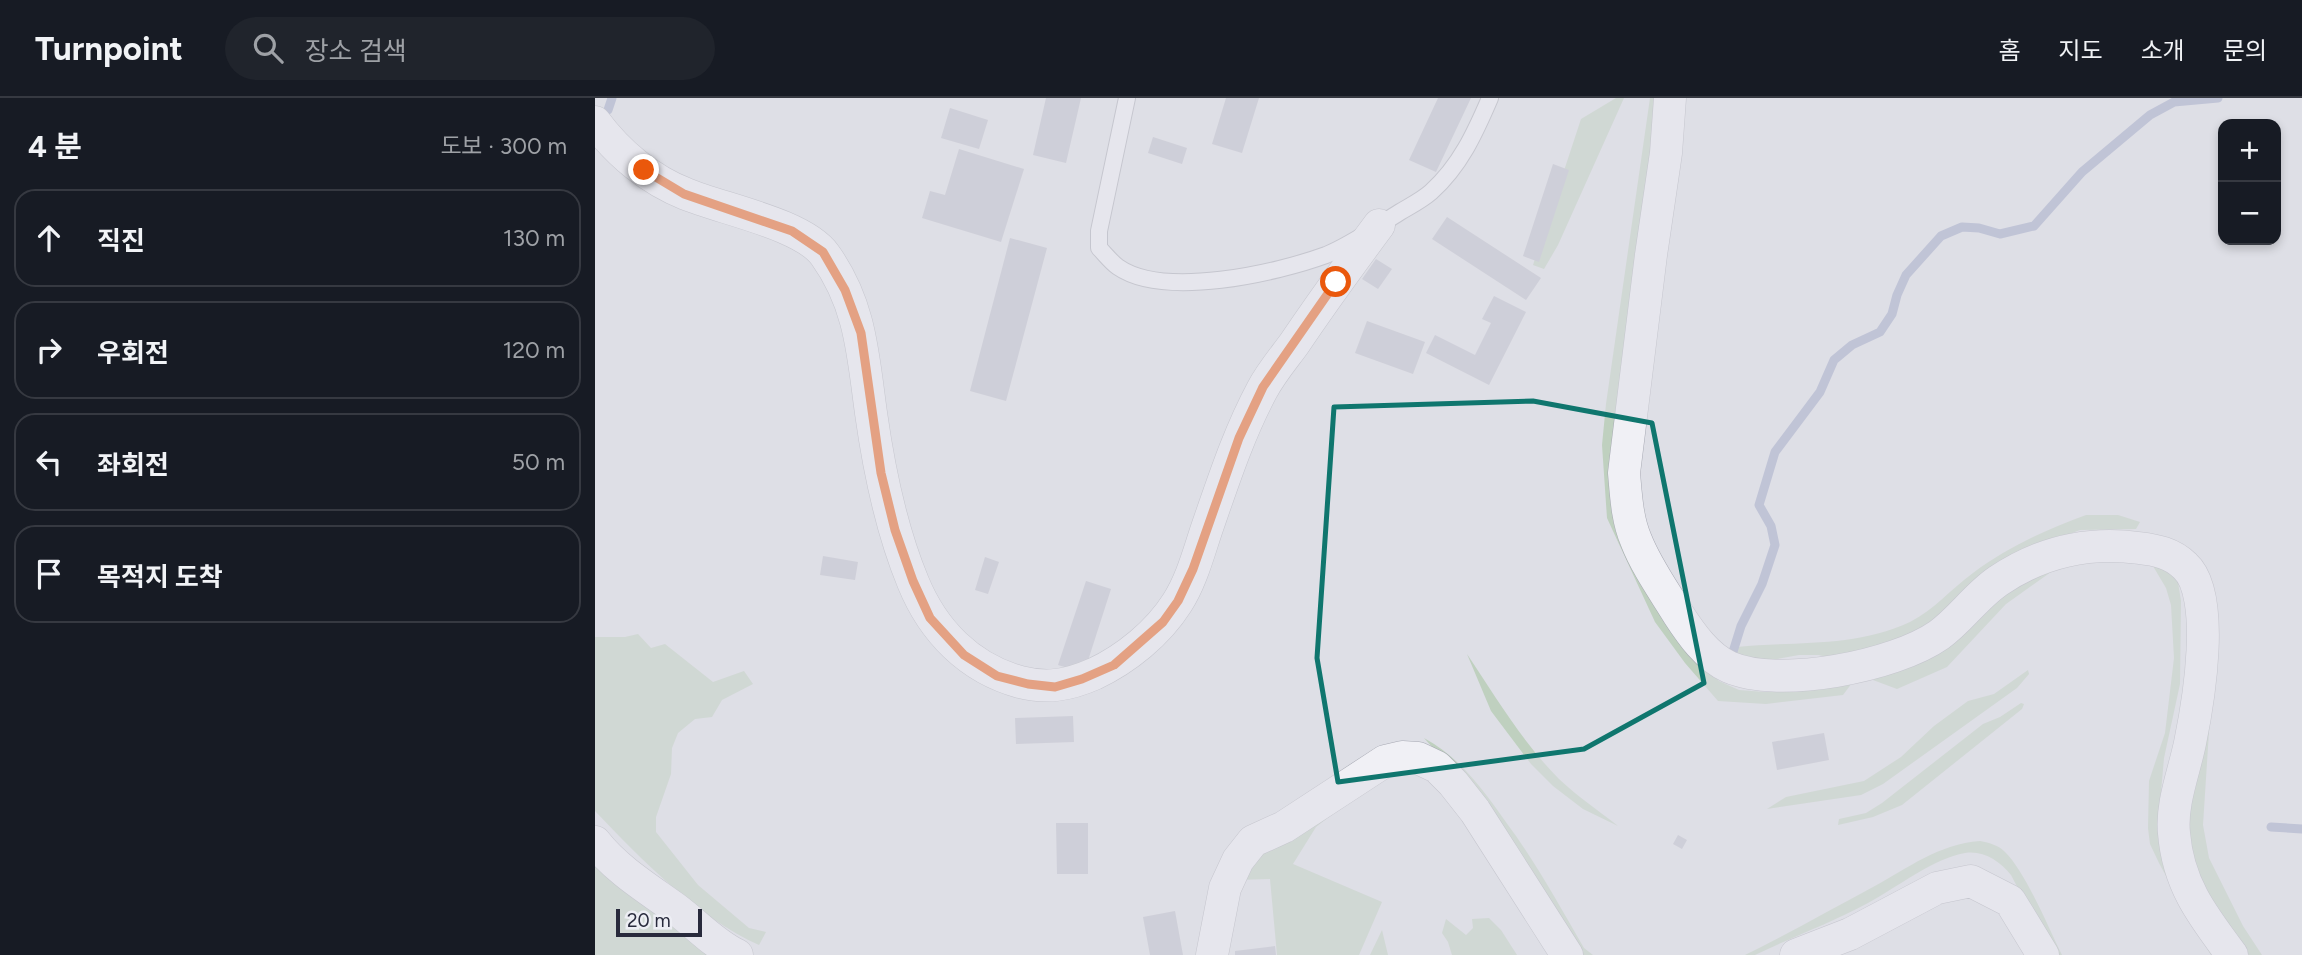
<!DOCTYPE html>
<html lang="ko">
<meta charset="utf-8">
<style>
body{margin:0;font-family:Figtree,"Noto Sans KR",sans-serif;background:#20242c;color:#f1f3f6}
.controls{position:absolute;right:21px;top:21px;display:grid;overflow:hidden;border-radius:14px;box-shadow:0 4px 10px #0003}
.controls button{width:63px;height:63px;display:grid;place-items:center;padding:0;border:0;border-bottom:2px solid #363941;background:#171b24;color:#f1f3f6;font:35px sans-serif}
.scale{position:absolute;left:21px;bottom:18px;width:86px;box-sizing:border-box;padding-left:7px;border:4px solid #282a3c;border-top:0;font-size:19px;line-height:24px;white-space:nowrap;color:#282a3c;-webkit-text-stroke:5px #edeef4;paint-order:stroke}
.stop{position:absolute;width:21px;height:21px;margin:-16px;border:5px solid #ea580c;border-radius:50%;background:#fff}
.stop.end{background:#ea580c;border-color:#fff;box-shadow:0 2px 7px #0008}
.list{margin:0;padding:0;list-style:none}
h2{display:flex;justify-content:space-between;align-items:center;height:91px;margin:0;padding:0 28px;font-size:30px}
h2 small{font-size:23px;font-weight:400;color:#9ea1a6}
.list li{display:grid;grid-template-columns:46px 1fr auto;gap:21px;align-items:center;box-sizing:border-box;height:98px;margin:0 14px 14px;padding:0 14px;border:2px solid #363941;border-radius:21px}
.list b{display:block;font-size:26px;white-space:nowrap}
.list em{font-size:23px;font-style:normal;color:#9ea1a6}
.icon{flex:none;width:38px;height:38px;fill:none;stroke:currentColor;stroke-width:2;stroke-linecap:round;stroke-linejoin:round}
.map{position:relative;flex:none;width:1707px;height:857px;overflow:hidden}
header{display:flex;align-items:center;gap:42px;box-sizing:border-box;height:98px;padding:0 35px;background:#171b24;border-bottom:2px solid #363941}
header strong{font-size:33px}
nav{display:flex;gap:38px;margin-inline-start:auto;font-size:24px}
.search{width:490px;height:63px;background:#20242c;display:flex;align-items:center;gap:18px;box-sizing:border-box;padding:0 24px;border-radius:38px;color:#9ea1a6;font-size:26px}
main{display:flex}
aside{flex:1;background:#171b24}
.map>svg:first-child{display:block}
.green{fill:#bfd0bf}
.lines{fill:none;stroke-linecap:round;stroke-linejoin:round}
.stream{stroke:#9ba4c4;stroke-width:9}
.building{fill:#bbbdc9}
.lane-casing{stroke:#a7a9b3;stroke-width:18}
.street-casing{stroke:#a7a9b3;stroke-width:33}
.lane{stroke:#f0f0f5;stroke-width:16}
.street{stroke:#f0f0f5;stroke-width:32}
.route{stroke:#ea580c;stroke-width:9}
.marked{fill:none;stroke:#0f766e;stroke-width:5;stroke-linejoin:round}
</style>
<header>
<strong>Turnpoint</strong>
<div class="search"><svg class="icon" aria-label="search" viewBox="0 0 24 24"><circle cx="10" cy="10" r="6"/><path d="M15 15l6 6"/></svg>장소 검색</div>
<nav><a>홈</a><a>지도</a><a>소개</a><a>문의</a></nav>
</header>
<main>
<aside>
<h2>4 분<small>도보 · 300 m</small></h2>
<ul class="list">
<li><svg class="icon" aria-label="ahead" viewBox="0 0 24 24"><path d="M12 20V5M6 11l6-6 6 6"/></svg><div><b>직진</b></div><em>130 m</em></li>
<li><svg class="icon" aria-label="right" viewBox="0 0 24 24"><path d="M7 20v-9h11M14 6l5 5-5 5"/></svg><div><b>우회전</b></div><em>120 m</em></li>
<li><svg class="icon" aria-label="left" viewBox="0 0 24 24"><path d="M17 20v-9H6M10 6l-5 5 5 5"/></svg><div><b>좌회전</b></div><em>50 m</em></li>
<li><svg class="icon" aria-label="arrive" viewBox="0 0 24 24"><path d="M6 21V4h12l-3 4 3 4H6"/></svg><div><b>목적지 도착</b></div></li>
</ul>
</aside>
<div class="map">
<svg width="1707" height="857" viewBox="0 0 1707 857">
<rect width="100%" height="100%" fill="#dedfe6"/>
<path class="green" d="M1021,0H1029L963,147L949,171L938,167L986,21Z
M1055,0H1062L1022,393L1093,548L1124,583L1144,592L1170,594L1226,587L1257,585L1248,597L1171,606L1123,603L1090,565L1060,524L1012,420L1007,347L1011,306Z
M1491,417H1523L1545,424L1541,431L1485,432L1453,444L1310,543L1241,562L1224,557H1204L1182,561L1169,567L1139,559L1142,549C1200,543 1260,550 1315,524C1339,512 1356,491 1378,475C1413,449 1450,432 1491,417Z
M1528,450L1582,478L1586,503L1585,586L1569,660L1564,717L1630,857H1616L1591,815L1564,765L1555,746L1553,730L1554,683L1570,635L1579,560L1576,507L1571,490L1558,468L1535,458L1476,467L1456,474L1411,506L1352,569L1302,591L1278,582L1414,483Z
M43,536L56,550L70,546L118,584L149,573L158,586L127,602L117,619L100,621L83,635L77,650L76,676L61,719V734L103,787L154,830L171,834L164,847C102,819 47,762 0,713V539H30Z
M872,556C901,599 927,644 964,681C982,698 1004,713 1023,728L988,711L958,688L936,666L896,613Z
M1433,572L1434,576L1422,590L1288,686L1266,697L1172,711L1191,699L1269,683L1306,659L1339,628L1373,603L1399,596Z
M1426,605L1429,606L1427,611L1307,707L1278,719L1243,727L1244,721L1271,715L1287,705L1388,626L1405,619Z
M1615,618L1608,727L1614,760L1648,828L1667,857H1654L1633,829L1599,772L1588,724Z
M829,640C871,663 894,701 921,738C946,774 967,812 989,850L998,857H985L857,671Z
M793,676L767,693L721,729L698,766L787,804L764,857H682L675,781L640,782L653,759Z
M1385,743C1395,745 1403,747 1410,754C1430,773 1454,831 1467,857H1458L1416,777C1405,763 1388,752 1370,755C1339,760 1301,790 1273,805C1236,825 1197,839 1160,857H1150C1193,836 1235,812 1278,789C1313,770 1344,746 1385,743Z
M0,759L122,857H0Z
M894,820L906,832L922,857H857L853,844L847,835L851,821L871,837L878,830L877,821Z
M787,832L793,857H775Z"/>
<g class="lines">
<path class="stream" d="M13,12L17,0
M1137,557L1146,528L1167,486L1180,447L1176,428L1164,407L1180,354L1225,294L1239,262L1257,247L1285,234L1297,216L1302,197L1311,177L1346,138L1367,129L1384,130L1405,136L1439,128L1487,74L1555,17L1579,4L1623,0
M1676,729L1707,731"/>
</g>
<path class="building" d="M451,0H486L471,65L438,57Z
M631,0H664L647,55L617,46Z
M843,0H876L841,74L814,62Z
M355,10L393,22L384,51L346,40Z
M558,39L592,50L587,66L553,55Z
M364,51L429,71L406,144L327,120L335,93L350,97Z
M958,66L974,72L944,164L928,158Z
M852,119L946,180L931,202L837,141Z
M415,140L452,150L411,303L375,293Z
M781,161L797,171L783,191L767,181Z
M899,198L931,214L894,287L831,255L840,237L880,257L896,225L887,221Z
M772,223L830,244L818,276L760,255Z
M228,458L263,464L260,482L225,477Z
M390,459L404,464L393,496L380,492Z
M491,483L516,491L489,575L463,567Z
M478,618L479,644L421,646L420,620Z
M1229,635L1234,662L1182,672L1177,644Z
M461,725H493V776H462Z
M1083,737L1092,742L1087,751L1078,746Z
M580,813L588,857H555L548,819Z
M680,848L681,857H640V853Z"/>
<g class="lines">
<g class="lane-casing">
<path id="lane" d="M532,0L504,133V150C510,156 516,164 523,169C569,201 682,175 731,157C756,147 781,129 805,114C815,108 827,102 836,94C865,68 880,35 895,0"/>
</g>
<g class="street-casing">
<path id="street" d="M1075,0L1071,55L1056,157L1029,375C1031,397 1032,421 1041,442C1051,468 1069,493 1083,516C1096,536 1112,559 1134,569C1184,591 1300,568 1344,537C1365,522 1381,498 1403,483C1446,454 1492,443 1544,450C1561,452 1577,455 1590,468C1622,497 1603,606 1595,645C1589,674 1576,706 1579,735C1583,786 1607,817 1637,857
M0,24C23,55 55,82 91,96C127,111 208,126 230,157C266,207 268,258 276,315C284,372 296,431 318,484C338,533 374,570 425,584C452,591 474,587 499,576C531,561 563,535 582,505C597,482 604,453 613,427C629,381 644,335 667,292C676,275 688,261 699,246C726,206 755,166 784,127
M0,744C22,772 52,790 81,811C101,826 119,846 142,857
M617,857L630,790L643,762L658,743L689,729L790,663L807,659L823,660L842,669L858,685L880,713L972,857
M1201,857L1255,836L1342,790L1376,783L1415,803L1448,857"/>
</g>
<use href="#lane" class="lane"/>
<use href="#street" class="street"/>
</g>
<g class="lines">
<path class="route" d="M49,72L89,96L197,133L228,154L250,192L266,235L286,375L300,432L318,483L335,520L369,557L402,578L433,586L460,589L487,581L519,567L568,524L583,503L598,471L644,340L668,289L741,184"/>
</g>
<path d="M0 0H1707V857H0ZM938,303L1057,325L1109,585L989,651L743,684L722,560L739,309Z" fill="#dedfe6" fill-opacity=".55" fill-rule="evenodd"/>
<path class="marked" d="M938,303L1057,325L1109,585L989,651L743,684L722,560L739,309Z"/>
</svg>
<div class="controls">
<button>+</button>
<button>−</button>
</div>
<div class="scale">20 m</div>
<div class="stop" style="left:741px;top:184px"></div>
<div class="stop end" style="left:49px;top:72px"></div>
</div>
</main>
